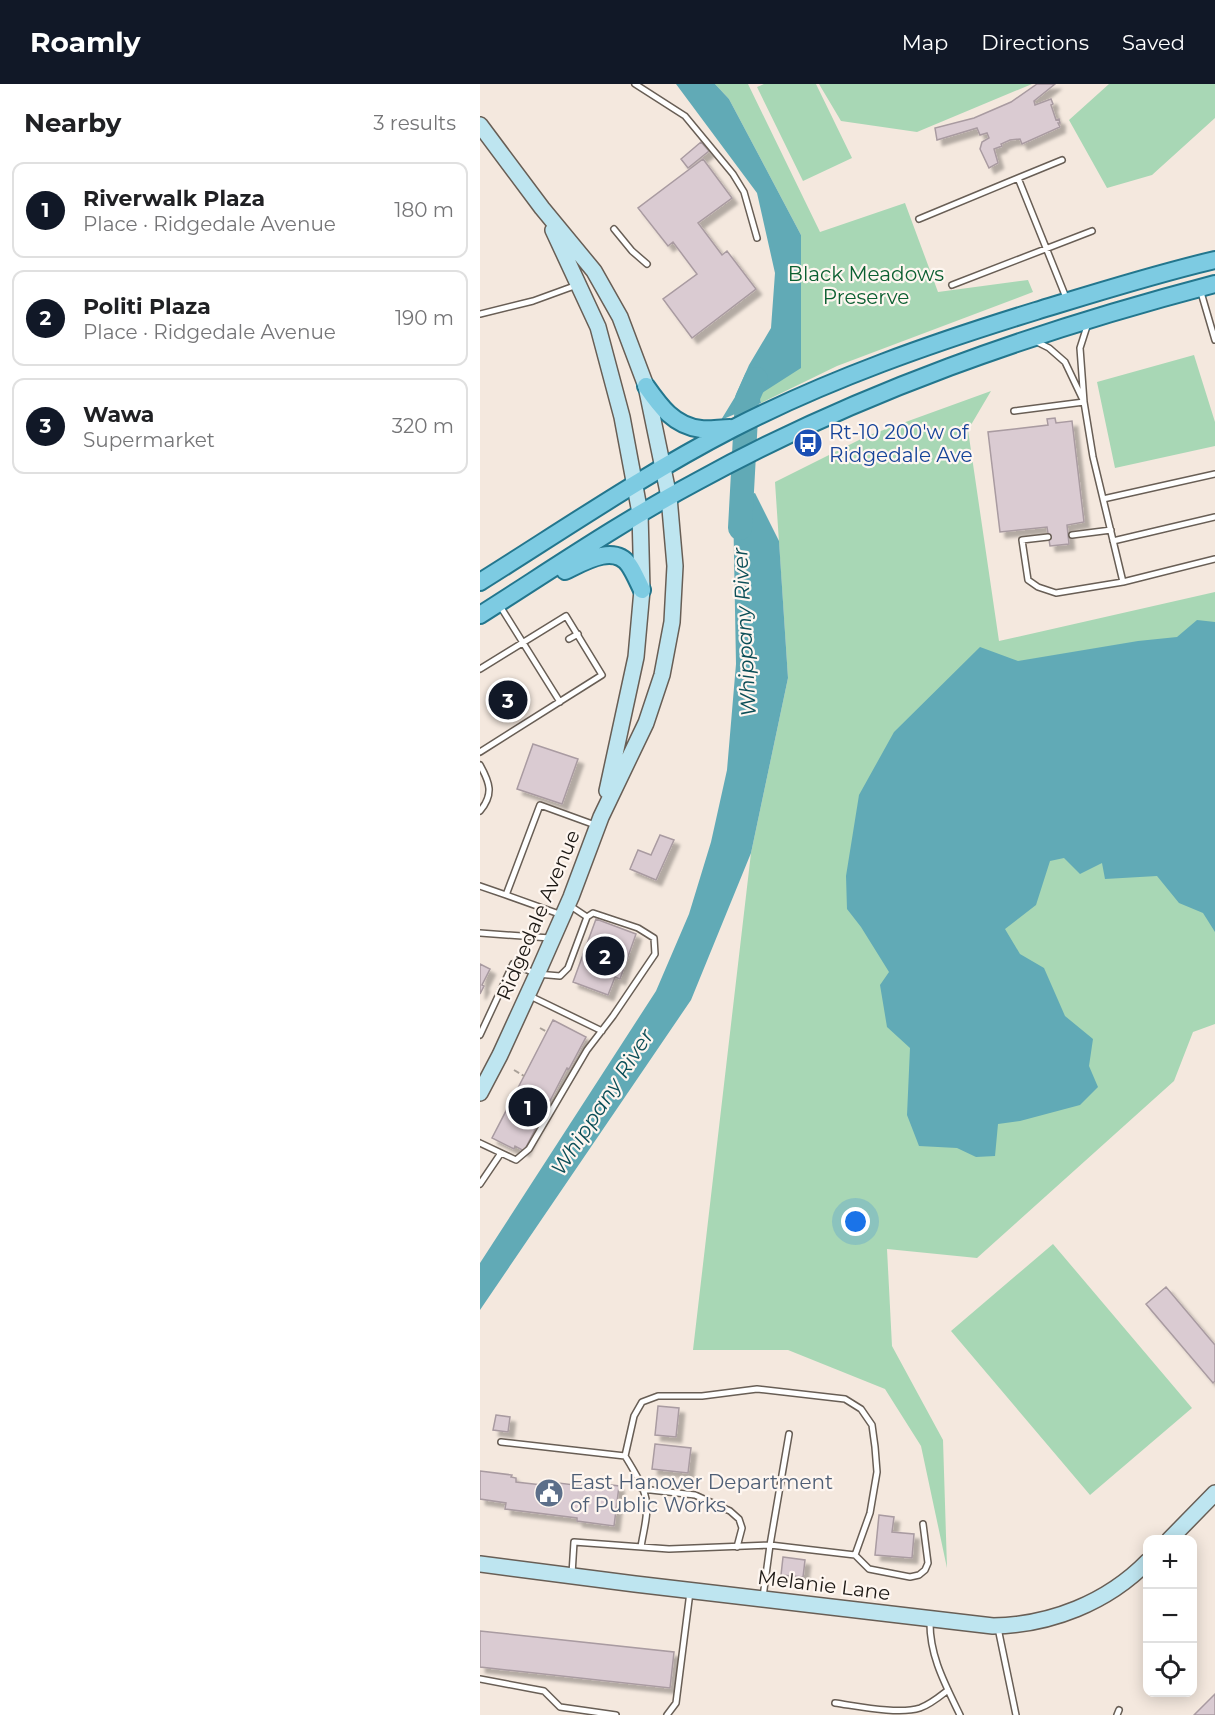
<!DOCTYPE html>
<meta charset="utf-8">
<style>
body{margin:0;font-family:Montserrat,sans-serif;background:#f6f6f6;color:#202124}
.controls{position:absolute;right:18px;bottom:18px;display:grid;overflow:hidden;border-radius:12px;box-shadow:0 3px 15px #0003}
.controls button{width:54px;height:54px;display:grid;place-items:center;padding:0;border:0;border-bottom:2px solid #e0e0e0;background:#fff;color:#202124;font:30px sans-serif}
.you{position:absolute;left:376px;top:1138px;width:21px;height:21px;margin:-15px;border:4px solid #fff;border-radius:50%;background:#1a73e8;box-shadow:0 0 0 9px #1a73e833}
.badge{display:grid;place-items:center;width:39px;height:39px;border-radius:50%;background:#111827;color:#fff;font-size:20px;font-weight:700}
.pin{position:absolute;translate:-50% -50%;border:3px solid #fff;box-shadow:0 2px 6px #0006}
.list{margin:0;padding:0;list-style:none}
h2{display:flex;justify-content:space-between;align-items:center;height:78px;margin:0;padding:0 24px;font-size:26px}
h2 small{font-size:20px;font-weight:400;color:#757577}
.list li{display:grid;grid-template-columns:39px 1fr auto;gap:18px;align-items:center;box-sizing:border-box;height:96px;margin:0 12px 12px;padding:0 12px;border:2px solid #e0e0e0;border-radius:12px}
.list b{display:block;font-size:22px;white-space:nowrap}
.list p{margin:0;font-size:20px;white-space:nowrap;color:#757577}
.list em{font-size:20px;font-style:normal;color:#757577}
.icon{flex:none;width:33px;height:33px;fill:none;stroke:currentColor;stroke-width:2;stroke-linecap:round;stroke-linejoin:round}
.map{position:relative;flex:none;width:735px;height:1631px;overflow:hidden}
header{display:flex;align-items:center;gap:36px;box-sizing:border-box;height:84px;padding:0 30px;background:#111827;color:#fff}
header strong{font-size:28px}
nav{display:flex;gap:33px;margin-inline-start:auto;font-size:21px}
main{display:flex}
aside{flex:1;background:#fff}
.map>svg:first-child{display:block}
.green{fill:#a8d7b5}
.water{fill:#61aab6}
.lines{fill:none;stroke-linecap:round;stroke-linejoin:round}
.river{stroke:#61aab6;stroke-width:24}
.building{fill:#dacbd2;stroke:#a99ba1;stroke-width:1.5;filter:url(#shadow)}
.lane-casing{stroke:#685e55;stroke-width:8}
.secondary-casing{stroke:#685e55;stroke-width:18}
.primary-casing{stroke:#23768d;stroke-width:20}
.path{stroke:#a9a098;stroke-width:2;stroke-dasharray:6 3;stroke-linecap:butt}
.lane{stroke:#fff;stroke-width:5}
.secondary{stroke:#bee5f0;stroke-width:15}
.primary{stroke:#7dcbe2;stroke-width:16}
.labels{text-anchor:middle;dominant-baseline:central;stroke-width:4.5;stroke-linejoin:round;paint-order:stroke}
.park-label{font-size:20px;fill:#0b5f31;stroke:#fef6f0}
.transit-label{font-size:20px;fill:#164399;stroke:#fef6f0;text-anchor:start}
.street-label{font-size:20px;fill:#1d1915;stroke:#fef6f0}
.service-label{font-size:20px;fill:#4e5e75;stroke:#fef6f0;text-anchor:start}
.water-label{font-size:21px;font-style:italic;fill:#0b4e57;stroke:#fef6f0}
</style>
<header>
<strong>Roamly</strong>
<nav><a>Map</a><a>Directions</a><a>Saved</a></nav>
</header>
<main>
<aside>
<h2>Nearby<small>3 results</small></h2>
<ul class="list">
<li><span class="badge">1</span><div><b>Riverwalk Plaza</b><p>Place · Ridgedale Avenue</p></div><em>180 m</em></li>
<li><span class="badge">2</span><div><b>Politi Plaza</b><p>Place · Ridgedale Avenue</p></div><em>190 m</em></li>
<li><span class="badge">3</span><div><b>Wawa</b><p>Supermarket</p></div><em>320 m</em></li>
</ul>
</aside>
<div class="map">
<svg width="735" height="1631" viewBox="0 0 735 1631">
<defs>
<filter id="shadow"><feDropShadow dx="5.5" dy="5.5" stdDeviation="1.5" flood-color="#0004"/></filter>
</defs>
<rect width="100%" height="100%" fill="#f4e8de"/>
<path class="green" d="M235,0H268L340,148L425,119L458,208L548,196L553,208L357,282L281,319L279,312L321,151L249,15Z
M284,0H336L372,74L323,97L277,3Z
M339,0H552L437,48L361,37Z
M629,0H735V34L672,91L627,104L589,36Z
M714,271L735,338V362L635,384L617,298Z
M511,307L488,346L519,557L735,508V940L713,948L694,997L497,1174L407,1165L412,1262L463,1356L467,1484L441,1362L405,1305L308,1266H213L271,769L308,594L295,398L387,352Z
M573,1160L712,1324L610,1411L471,1247Z"/>
<path class="water" d="M196,0H235L249,15L321,151V284L279,311L281,319L241,336L255,313L269,281L291,244L295,189L277,109Z
M275,409L299,457L308,594L271,769L211,916L0,1226V1179L176,907L209,830L231,758L247,686L256,580L253,417Z
M717,536L735,538V848L723,829L699,819L677,792L625,795L622,779L600,790L584,774L570,777L556,821L525,845L540,870L564,884L585,932L613,955L609,982L618,1003L600,1021L540,1037L518,1040L515,1072L496,1073L477,1064L439,1062L427,1031L430,964L407,943L400,901L409,888L381,843L367,825L366,792L379,711L414,648L500,563L538,577L658,557L697,553Z"/>
<g class="lines">
<path class="river" d="M260,444L267,315L276,295"/>
</g>
<path class="building" d="M557,0H575L554,17L555,21L571,15L573,20L571,21L576,36L579,35L580,39H578L580,43L542,60L540,55L530,56L521,60L522,62L514,65L518,79L509,84L500,65L502,58L509,54L507,49L500,51L497,44L457,56L455,44L494,34L531,18Z
M221,58L229,67L208,84L201,75Z
M223,75L252,114L218,139L242,171L247,167L276,205L212,254L183,215L217,190L193,158L188,162L158,124Z
M575,334L576,339L592,337L604,438L587,441L589,460L570,462L567,443L520,448L508,348L568,341L567,335Z
M53,660L98,675L82,720L37,705Z
M180,751L194,756L176,796L150,785L158,766L171,771Z
M116,835L156,850L140,895L135,893L128,911L93,898Z
M0,880L10,885L2,901L4,902L0,910Z
M73,936L106,953L89,985L87,984L44,1067L35,1062L34,1065L12,1054Z
M686,1203L735,1261V1297L733,1299L666,1220Z
M178,1322L199,1324L196,1353L175,1351Z
M16,1331L30,1333L28,1348L13,1346Z
M175,1360L211,1364L208,1389L172,1385Z
M0,1387L32,1391L31,1393L36,1394V1398L71,1402V1398L102,1402V1397L139,1402L134,1442L97,1437V1434L25,1425L26,1419L0,1415Z
M399,1431L414,1433L412,1448L434,1450L432,1474L395,1471Z
M303,1473L325,1476L323,1493L301,1491Z
M0,1547L194,1568L190,1604L0,1583Z
M735,1610V1631H714Z"/>
<g class="lines">
<g class="lane-casing">
<path id="lane" d="M155,0L205,32L253,90L264,108L277,154
M538,94L582,76
M439,135L538,94L587,216
M134,145L152,167L167,180
M472,201L612,147
M720,205L735,256
M0,230L53,217L97,201
M555,257L569,264L585,278L604,318L600,264L608,239
M534,327L604,318L613,373L643,498
M623,415L735,390
M592,451L631,446
M568,453L542,456L548,496L558,503L576,509L643,498L735,475
M633,457L735,433
M20,522L80,618
M89,555L98,550
M0,585L86,532L122,591L0,668
M0,681C10,699 14,710 0,727
M0,802L26,811
M82,831L26,811L60,721L115,741
M0,849L70,854
M50,912L122,947
M0,951L33,880L57,890L80,892L88,884L107,833L89,821
M0,1059L36,1076L49,1065L107,966L133,932L175,870L174,854L158,844L113,829L107,833
M0,1100L21,1069
M21,1358L145,1372C153,1385 163,1401 166,1415C169,1430 163,1448 161,1463
M162,1405L215,1411L250,1427L259,1435L262,1444L257,1463
M375,1471L389,1485L430,1493L439,1491L445,1486L448,1479L443,1440
M92,1490L94,1458L189,1465L290,1461L375,1471L390,1429L397,1388L395,1363L392,1341L381,1325L365,1315L277,1305L222,1312H178L162,1318L154,1332L145,1372
M283,1513L290,1461L309,1350
M450,1536C449,1571 465,1600 480,1631
M518,1544L536,1631
M0,1595L64,1607L80,1623L136,1631
M355,1619C377,1622 419,1631 440,1624C451,1620 459,1613 468,1606
M187,1631L196,1619L210,1508
M637,1631L639,1626"/>
</g>
<g class="secondary-casing">
<path id="secondary" d="M0,41L62,124L114,187L140,233L166,302L189,413L195,482L192,538L182,591L166,639L121,733L91,813L58,888L20,971L0,1009
M73,146L118,243L142,333L160,429L162,506L156,573L127,707
M689,1456L735,1409
M0,1480L155,1500L513,1542C570,1541 627,1519 668,1477"/>
</g>
<g class="primary-casing">
<path id="primary" d="M166,302C180,322 194,342 221,345C230,346 240,344 250,344
M85,487C102,479 134,459 149,481C154,488 158,498 162,506
M0,498C83,446 165,390 252,345C349,295 452,259 556,227C615,209 675,190 735,176
M0,531C71,486 141,438 216,398C379,308 556,247 735,200"/>
</g>
<path class="path" d="M60,944L67,948
M34,986L44,992"/>
<use href="#lane" class="lane"/>
<use href="#secondary" class="secondary"/>
<use href="#primary" class="primary"/>
</g>
<defs>
<g id="bus-disc" transform="scale(1.5)"><circle r="9.5" fill="#1a4fb4" stroke="#fef6f0"/><path d="M-5-6H5V4H4V6H2V4H-2V6H-4V4H-5ZM-3.5-4V0h7V-4ZM-3.5 1.2v1.5H-2V1.2ZM2 1.2v1.5H3.5V1.2Z" fill="#fff"/></g>
<g id="civic-disc" transform="scale(1.5)"><circle r="9.5" fill="#5c6f8a" stroke="#fef6f0"/><path d="M-.6-6.5H3V-4.5H.6V-3L4-1V1h2V6H-6V1h2V-1L-.6-3ZM-1.2 2.5V6h2.4V2.5Z" fill="#fff"/></g>
</defs>
<g fill-rule="evenodd">
<use href="#bus-disc" x="328" y="359"/>
<use href="#civic-disc" x="69" y="1409"/>
</g>
<g class="labels">
<g class="park-label">
<text x="386" y="190">Black Meadows<tspan x="386" dy="23">Preserve</tspan></text>
</g>
<g class="transit-label">
<text x="349" y="348">Rt-10 200'w of<tspan x="349" dy="23">Ridgedale Ave</tspan></text>
</g>
<g class="street-label">
<text transform="translate(58 831) rotate(-67)">Ridgedale Avenue</text>
<text transform="translate(344 1501) rotate(7)">Melanie Lane</text>
</g>
<g class="service-label">
<text x="90" y="1398">East Hanover Department<tspan x="90" dy="23">of Public Works</tspan></text>
</g>
<g class="water-label">
<text transform="translate(264 548) rotate(-93)">Whippany River</text>
<text transform="translate(122 1018) rotate(-57)">Whippany River</text>
</g>
</g>
</svg>
<div class="controls">
<button>+</button>
<button>−</button>
<button><svg class="icon" aria-label="locate" viewBox="0 0 24 24"><circle cx="12" cy="12" r="6"/><path d="M12 2v4M12 18v4M2 12h4M18 12h4"/></svg></button>
</div>
<div class="you"></div>
<div class="pin badge" style="left:48px;top:1023px">1</div>
<div class="pin badge" style="left:125px;top:872px">2</div>
<div class="pin badge" style="left:28px;top:616px">3</div>
</div>
</main>
